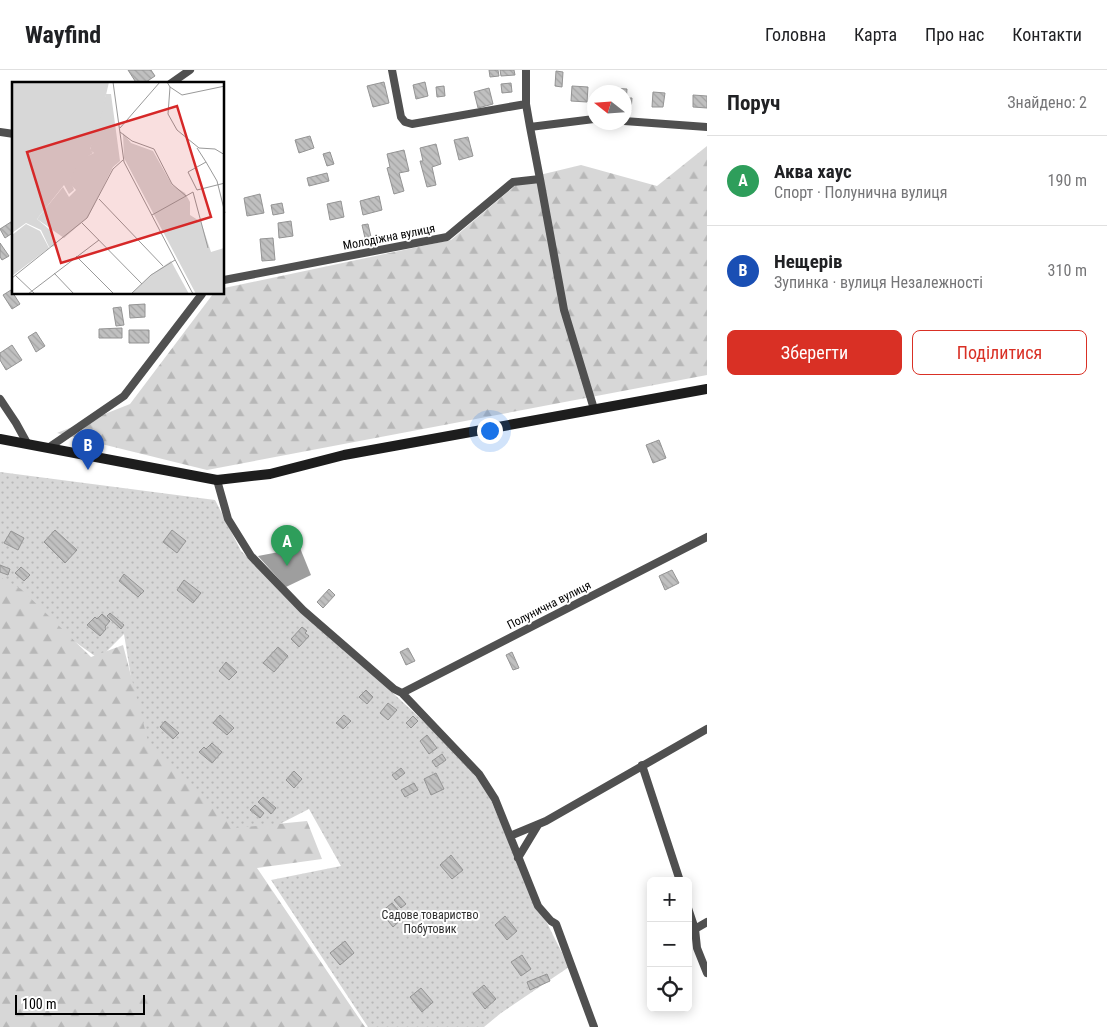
<!DOCTYPE html>
<html lang="uk">
<meta charset="utf-8">
<style>
body{margin:0;font-family:"Roboto Condensed",sans-serif;background:#f2f2f2;color:#202124}
.controls{position:absolute;right:15px;bottom:15px;display:grid;overflow:hidden;border-radius:8px;box-shadow:0 2px 12px #0003}
.controls button{width:45px;height:45px;display:grid;place-items:center;padding:0;border:0;border-bottom:1px solid #e0e0e0;background:#fff;color:#202124;font:25px sans-serif}
.compass{position:absolute;left:587px;top:15px;width:45px;height:45px;border-radius:50%;background:#fff;box-shadow:0 2px 12px #0003;rotate:287deg}
.scale{position:absolute;left:15px;bottom:12px;width:130px;box-sizing:border-box;padding-left:5px;border:2px solid #000;border-top:0;font-size:14px;line-height:18px;white-space:nowrap;color:#000;-webkit-text-stroke:4px #fff;paint-order:stroke}
.you{position:absolute;left:489px;top:360px;width:18px;height:18px;margin:-12px;border:4px solid #fff;border-radius:50%;background:#1a73e8;box-shadow:0 0 0 8px #1a73e833}
.badge{display:grid;place-items:center;width:32px;height:32px;border-radius:50%;background:#d93025;color:#fff;font-size:16px;font-weight:700}
.pin{position:absolute;translate:-50% -41px;filter:drop-shadow(0 1px 2px #0008)}
.pin::after{content:'';position:absolute;top:26px;width:18px;height:15px;background:inherit;clip-path:polygon(0 0,100% 0,50% 100%)}
.list{margin:0;padding:0;list-style:none}
h2{display:flex;justify-content:space-between;align-items:center;height:65px;margin:0;padding:0 20px;font-size:21px}
h2 small{font-size:16px;font-weight:400;color:#757577}
.list li{display:grid;grid-template-columns:32px 1fr auto;gap:15px;align-items:center;box-sizing:border-box;height:90px;padding:0 20px;border-top:1px solid #e0e0e0}
.list b{display:block;font-size:19px;white-space:nowrap}
.list p{margin:0;font-size:16px;white-space:nowrap;color:#757577}
.list em{font-size:16px;font-style:normal;color:#757577}
.actions{display:flex;gap:10px;padding:15px 20px}
.actions a{flex:1;padding:11px 0;border:1px solid #d93025;border-radius:8px;text-align:center;font-size:18px;color:#d93025}
.actions .main{background:#d93025;color:#fff}
.icon{flex:none;width:28px;height:28px;fill:none;stroke:currentColor;stroke-width:2;stroke-linecap:round;stroke-linejoin:round}
.map{position:relative;flex:none;width:707px;height:957px;overflow:hidden}
header{display:flex;align-items:center;gap:30px;box-sizing:border-box;height:70px;padding:0 25px;background:#fff;border-bottom:1px solid #e0e0e0}
header strong{font-size:24px}
nav{display:flex;gap:28px;margin-inline-start:auto;font-size:18px}
main{display:flex}
aside{flex:1;background:#fff}
.map>svg:first-child{display:block}
.grass{fill:url(#grass-dots)}
.forest{fill:url(#forest-firs)}
.water{fill:#9e9e9e}
.building{fill:url(#building-back-hatch);stroke:#949494}
.lines{fill:none;stroke-linecap:round;stroke-linejoin:round}
.street{stroke:#505050;stroke-width:8}
.secondary{stroke:#1d1d1d;stroke-width:10}
.labels{text-anchor:middle;dominant-baseline:central;stroke-width:4;stroke-linejoin:round;paint-order:stroke}
.street-label{font-size:12px;fill:#000;stroke:#fff}
.park-label{font-size:12px;fill:#2e2e2e;stroke:#fff}
.inset-road{fill:none;stroke:#999;stroke-width:1}
.view{fill:#d62828;fill-opacity:0.15;stroke:#d62828;stroke-width:2.5}
.inset-edge{fill:none;stroke:#000;stroke-width:2.5}
</style>
<header>
<strong>Wayfind</strong>
<nav><a>Головна</a><a>Карта</a><a>Про нас</a><a>Контакти</a></nav>
</header>
<main>
<div class="map">
<svg width="707" height="957" viewBox="0 0 707 957">
<defs>
<pattern id="grass-dots" width="8" height="8" patternUnits="userSpaceOnUse" patternTransform="scale(1.25)"><rect width="8" height="8" fill="#d7d7d7"/><path d="M2 2h.1M6 6h.1" fill="none" stroke="#b7b7b7" stroke-width="1.8" stroke-linecap="round"/></pattern>
<pattern id="forest-firs" width="22" height="20" patternUnits="userSpaceOnUse" patternTransform="scale(1.25)"><rect width="22" height="20" fill="#d7d7d7"/><path d="M5 1l3.5 6h-7zM16 11l3.5 6h-7z" fill="#b7b7b7"/></pattern>
<pattern id="building-back-hatch" width="6" height="6" patternUnits="userSpaceOnUse" patternTransform="scale(1.25)"><rect width="6" height="6" fill="#c0c0c0"/><path d="M-1 5l2 2M0 0l6 6M5-1l2 2" fill="none" stroke="#a3a3a3"/></pattern>
</defs>
<rect width="100%" height="100%" fill="#fff"/>
<path class="grass" d="M0,402L215,430L241,481L453,679L486,719L523,805L569,897L501,943L484,957H368L271,810L341,796L309,739L246,771L141,669L124,564L99,589L0,518Z"/>
<path class="forest" d="M707,76V305L207,400L57,363L130,334L213,224H224V218L451,170L523,109L581,95L657,116Z
M0,507L21,519L91,587L123,575L148,671L235,758L307,751L322,789L257,798L365,957H0Z"/>
<path class="water" d="M300,478L311,505L286,517L258,486Z"/>
<path class="building" d="M128,0H151L155,6L143,14H137Z
M489,0H498L499,6L490,7Z
M500,0H514L515,5L501,6Z
M556,1L563,2L562,17L555,16Z
M384,12L389,33L373,37L367,16Z
M425,12L428,26L416,29L413,15Z
M511,13L512,22L502,23L501,14Z
M444,16L445,26L437,27L436,17Z
M572,16L588,17L587,32L571,31Z
M489,18L493,34L478,38L474,22Z
M611,18L627,19L626,32L624,22H611Z
M653,22L665,23L663,37H652Z
M693,25L707,26V38L693,37Z
M626,28H632L631,41L625,40Z
M310,66L314,78L299,83L295,70Z
M468,67L473,86L459,90L454,70Z
M436,74L441,94L432,97L436,115L427,117L420,91H423L420,78Z
M404,80L409,101L399,103L404,121L394,124L387,98L390,97L387,84Z
M330,82L334,94L327,96L323,84Z
M327,103L329,111L309,116L307,108Z
M260,124L264,143L247,146L244,128Z
M379,126L382,140L363,145L360,131Z
M341,131L344,147L330,150L327,134Z
M282,133L284,143L273,145L271,135Z
M14,150V162L5,168L0,159Z
M291,151L293,166L279,168L278,153Z
M368,154L371,167L365,168L362,155Z
M273,168L275,190L262,191L260,169Z
M0,173L9,186L2,190L0,187Z
M11,220L20,234L12,239L3,225Z
M145,234V247L130,248L129,235Z
M121,237L124,255L116,256L113,238Z
M122,258V268H99V259Z
M129,260H149V273H129Z
M36,262L45,276L36,282L28,267Z
M12,275L22,290L6,300L0,290V283Z
M659,370L666,388L653,393L646,375Z
M55,460L77,480L65,493L44,472Z
M172,460L186,471L177,483L163,472Z
M11,461L24,468L18,480L4,473Z
M0,495L10,499L8,505L0,502Z
M21,497L30,505L24,511L15,503Z
M672,500L679,513L665,520L659,506Z
M124,504L144,521L138,527L119,511Z
M184,510L201,523L193,533L177,520Z
M329,519L335,525L323,538L317,532Z
M110,543L124,555L121,559L107,546Z
M102,544L110,551L105,557L106,559L100,566L87,555L95,547L97,549Z
M302,557L307,561L305,563L309,566L299,577L291,569Z
M278,577L288,586L274,602L263,593Z
M408,578L415,591L406,595L400,582Z
M512,582L519,598L513,600L506,585Z
M226,592L237,602L229,610L219,601Z
M366,620L373,627L367,634L359,627Z
M388,633L397,640L388,650L380,643Z
M220,645L234,658L227,665L213,653Z
M344,645L351,651L343,659L336,653Z
M413,646L418,651L411,658L406,653Z
M165,651L179,663L173,669L160,657Z
M427,665L437,678L429,684L420,671Z
M212,673L222,682L212,693L199,682L204,677L206,679Z
M442,684L446,690L436,697L432,691Z
M401,698L405,703L396,710L392,705Z
M294,701L302,709L294,718L286,710Z
M436,703L444,719L431,725L424,709Z
M414,713L418,720L405,727L401,720Z
M263,727L276,738L271,744L258,732Z
M255,735L264,743L260,748L250,740Z
M451,785L463,800L452,809L440,795Z
M399,826L406,834L401,838L394,830Z
M392,833L404,847L393,857L381,842Z
M505,846L517,861L507,870L495,855Z
M345,871L354,883L340,895L330,883Z
M522,885L531,899L521,906L511,892Z
M547,904L550,911L530,920L527,912Z
M484,915L496,929L485,939L473,924Z
M421,918L433,932L422,942L410,927Z"/>
<g class="lines">
<path class="street" d="M392,0L401,47L405,52L412,54L526,34
M526,0V34L530,57
M170,14L190,0
M624,51L707,57
M0,62L14,64
M540,109L564,240L594,339
M224,210L447,167L513,112L540,109L530,57L594,49
M0,329L16,353L27,373
M48,378L124,326L202,224
M217,410L228,449L251,486L303,540L394,619L402,623L479,704L495,729L538,836L551,851L556,854L594,957
M402,623L707,467
M642,695L680,811
M510,766L546,751L707,659
M518,788L538,755
M688,838L695,859L697,878L707,903
M695,859L707,852"/>
<path class="secondary" d="M0,369L217,410L270,404L344,385L707,319"/>
</g>
<g class="labels">
<g class="street-label">
<text transform="translate(389 167) rotate(-11)">Молодіжна вулиця</text>
<text transform="translate(549 535) rotate(-27)">Полунична вулиця</text>
</g>
<g class="park-label">
<text x="430" y="845">Садове товариство<tspan x="430" dy="14">Побутовик</tspan></text>
</g>
</g>
<g transform="translate(12 12)">
<rect width="212" height="212" fill="#fff"/>
<path d="M94,12H99L108,79L101,85L76,135L52,156L25,137L51,105L57,115L64,108L56,100L67,78L82,71L78,68ZM14,142L28,149L37,166L0,194V153Z" fill="#d7d7d7"/>
<path d="M0,0H97L85,52L78,67L81,71L67,80L58,97L62,108L57,112L52,103L25,137L38,148L44,164L37,165L29,148L14,141L0,151ZM111,51L119,61L141,69L160,103L173,111L178,120V133L189,140L199,170L212,166V212H184L112,76ZM159,179L177,212H119L139,193Z" fill="#d7d7d7"/>
<path class="inset-road" d="M101,0L112,80L181,212M155,0L158,5L156,32L165,48L187,66L203,67L213,73M158,5L170,13L213,4M108,46L148,0M108,50L120,59L142,67L160,102L174,114L181,110L196,166M185,66L194,80M185,108L176,90L194,80L205,99L213,131M185,108L213,101M87,117L151,184M140,133L174,114M70,141L130,202M64,174L102,212M42,191L62,212M3,193L23,212M0,196L75,136L101,87L111,78M16,212L87,158M119,212L139,193L163,178"/>
<path class="view" d="M165,24L199,135L49,181L15,70Z"/>
<rect width="212" height="212" class="inset-edge"/>
</g>
</svg>
<div class="controls">
<button>+</button>
<button>−</button>
<button><svg class="icon" aria-label="locate" viewBox="0 0 24 24"><circle cx="12" cy="12" r="6"/><path d="M12 2v4M12 18v4M2 12h4M18 12h4"/></svg></button>
</div>
<svg class="compass" viewBox="-18 -18 36 36"><path d="M0-13l5 13h-10z" fill="#e53935"/><path d="M0 13l5-13h-10z" fill="#757577"/></svg>
<div class="scale">100 m</div>
<div class="you"></div>
<div class="pin badge" style="left:287px;top:496px;background:#2e9e5b">A</div>
<div class="pin badge" style="left:88px;top:400px;background:#1a4fb4">B</div>
</div>
<aside>
<h2>Поруч<small>Знайдено: 2</small></h2>
<ul class="list">
<li><span class="badge" style="background:#2e9e5b">A</span><div><b>Аква хаус</b><p>Спорт · Полунична вулиця</p></div><em>190 m</em></li>
<li><span class="badge" style="background:#1a4fb4">B</span><div><b>Нещерів</b><p>Зупинка · вулиця Незалежності</p></div><em>310 m</em></li>
</ul>
<div class="actions"><a class="main">Зберегти</a><a>Поділитися</a></div>
</aside>
</main>
